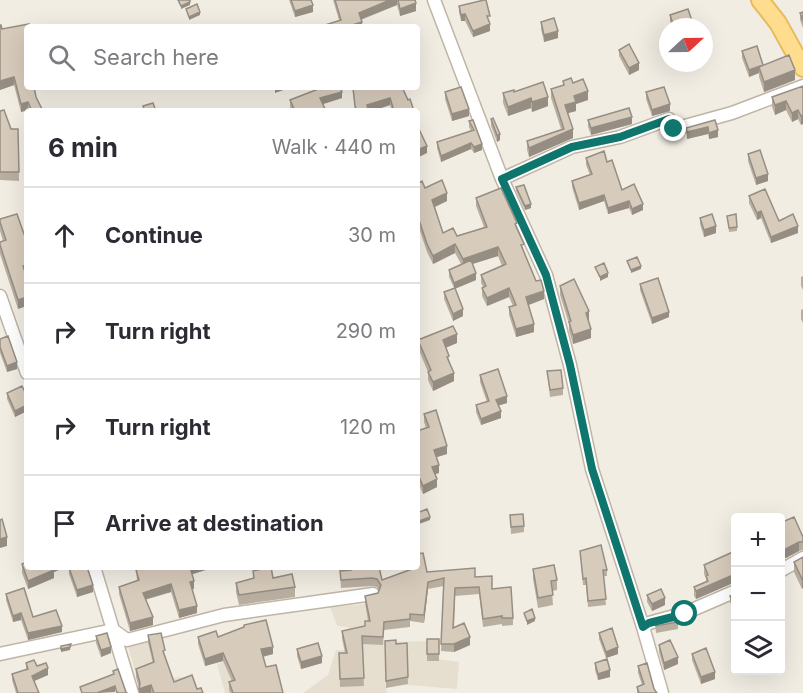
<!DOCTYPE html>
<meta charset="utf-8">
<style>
body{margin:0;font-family:Inter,sans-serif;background:#f7f7f7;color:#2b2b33}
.controls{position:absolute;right:18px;bottom:18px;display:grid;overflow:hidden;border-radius:6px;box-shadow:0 6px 24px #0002}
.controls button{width:54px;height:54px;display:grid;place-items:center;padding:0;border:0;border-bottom:2px solid #e1e1e2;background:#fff;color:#2b2b33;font:30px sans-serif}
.compass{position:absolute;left:659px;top:18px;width:54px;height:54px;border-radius:50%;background:#fff;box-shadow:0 6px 24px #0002;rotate:68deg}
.stop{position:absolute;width:18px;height:18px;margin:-14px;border:4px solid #0f766e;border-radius:50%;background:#fff}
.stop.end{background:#0f766e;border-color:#fff;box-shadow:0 2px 6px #0008}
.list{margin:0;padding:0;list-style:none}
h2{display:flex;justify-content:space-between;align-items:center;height:78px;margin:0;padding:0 24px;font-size:26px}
h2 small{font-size:20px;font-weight:400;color:#7c7c81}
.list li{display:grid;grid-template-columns:39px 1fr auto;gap:18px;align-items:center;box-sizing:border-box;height:96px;padding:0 24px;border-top:2px solid #e1e1e2}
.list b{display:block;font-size:22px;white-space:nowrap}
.list em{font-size:20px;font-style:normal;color:#7c7c81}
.icon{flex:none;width:33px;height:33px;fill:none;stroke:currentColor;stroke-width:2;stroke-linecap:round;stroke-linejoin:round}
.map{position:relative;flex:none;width:803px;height:693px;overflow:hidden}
.search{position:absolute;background:#fff;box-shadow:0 6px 24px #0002;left:24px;top:24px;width:396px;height:66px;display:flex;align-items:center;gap:15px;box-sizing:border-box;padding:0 21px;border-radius:6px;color:#7c7c81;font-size:22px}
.panel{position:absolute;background:#fff;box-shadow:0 6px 24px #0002;left:24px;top:108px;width:396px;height:462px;border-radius:6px}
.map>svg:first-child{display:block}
.residential{fill:#e6dfd0}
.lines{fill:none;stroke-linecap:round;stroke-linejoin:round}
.minor-casing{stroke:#beb5a5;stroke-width:15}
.major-casing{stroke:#e8ba5b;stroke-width:20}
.minor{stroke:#fff;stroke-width:12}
.major{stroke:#ffdd8f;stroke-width:16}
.wall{fill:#b9afa1}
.shaded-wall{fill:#968e83}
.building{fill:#d7cbbb;stroke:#968e83;stroke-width:1.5}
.route{stroke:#0f766e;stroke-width:8}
</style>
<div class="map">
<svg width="803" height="693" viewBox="0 0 803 693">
<rect width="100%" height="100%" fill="#f2ede3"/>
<path class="residential" d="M379,603L384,642L433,641L437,659L459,662L457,689L385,683L387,693H303L328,675L336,650H355L348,627L337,626L330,607Z
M155,639L171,678L192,676L198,693H141L128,646Z
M245,656L281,693H225L217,664Z"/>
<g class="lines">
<g class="minor-casing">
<path id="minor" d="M434,0L502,179L546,275L570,365L592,469L643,627L662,693
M502,179L572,147L620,137L669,119L674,129L732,113L803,86
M0,296L27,373
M94,567L132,693
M780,571L803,558
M643,627L649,623L685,613L736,591
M0,654L113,630L127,640L224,615L373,594"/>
</g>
<g class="major-casing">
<path id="major" d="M760,0L778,23L803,68"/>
</g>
<use href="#minor" class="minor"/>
<use href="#major" class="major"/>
</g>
<path class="wall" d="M289,0H311L313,12L295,17Z
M333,0H415L416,11L400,16L397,5L361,20L362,27L339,20Z
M459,6L490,22H489L490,31L473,37L465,21H461L459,12Z
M803,12V28L800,20V13Z
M670,15L694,27H672L670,21Z
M541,22L558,38L544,42L541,29Z
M0,25L27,87L36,97L43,111L28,110L21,112L14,85L0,90Z
M619,50L639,70L629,75L619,56Z
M742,51L763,65L795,80L764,92L759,77V73L749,77L742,58Z
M563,81L573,83L588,100L576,104V111L568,113L573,138L529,157L527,150V141L561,129L551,98V89L563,85Z
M803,86L801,125L798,119L792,122L786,110L775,115L772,107V97Z
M319,87H340L342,98L323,104L326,111H292L290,107V100L319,89Z
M353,88L408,100L414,111H392L390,105L372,111H355Z
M445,92L469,116L452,121L445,99Z
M514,92L548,106L532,112L531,108L508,116L503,103V93Z
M646,92L670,111L652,116L646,99Z
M0,111L11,129H18L19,181L0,180Z
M491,119L500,140L497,142L491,126Z
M588,120L632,124L591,135L588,127Z
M715,120L718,137L709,139L708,134L687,139L686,128Z
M469,121L482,150L474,153L471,149L441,162L437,148V142L471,131L469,127Z
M748,154L768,181L756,185L748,161Z
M586,158L607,162L622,190L643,210L632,215L629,208L608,214L604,201L579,210L572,187V181L590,175L586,165Z
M417,184L447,201L435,207L443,233L457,236L484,227L476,206V198L517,228L524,252L544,299L528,305L534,332L516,337L509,315V307L513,306L509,297L487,306L482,296V288L483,287L481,283V275L502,266L498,256L472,264L476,280L455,289L463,316L453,321L444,299V292L454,288L449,277V270L461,264L455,253L433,264L427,252L417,222Z
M516,187L531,208L525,210L516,191Z
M749,196L779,221L798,233L771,243L761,218L757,220L749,203Z
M727,216L737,227V231L729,232Z
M700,218L716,233L704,237L700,224Z
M0,219L24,234L26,274L18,309L0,254V242L3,241L0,231Z
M803,276V290L801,286V277Z
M640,284L669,317L652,324L640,290Z
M560,286L589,320L588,321L591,338L573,344L569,331V324L560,295Z
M803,309V323L801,319V310Z
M0,339L17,369L7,372L0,353Z
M418,340L457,343L446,347L454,381L433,391L428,380V372L418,348Z
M547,371L563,388V395L550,397Z
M480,375L507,403L498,406L501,418L481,425L476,412V405L487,402L480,382Z
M7,393L27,394V411L15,417L7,399Z
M424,414L447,454L436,457L439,473L435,474L437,487L423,494L419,485H417V431L426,428L424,422Z
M510,515L524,526V532L511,534Z
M803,537V550L799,551L780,561Z
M580,551L607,570V576H603L606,605L588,607L586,585H583Z
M735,551V584L733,583L696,599L694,596V587L706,582V578L704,574V565Z
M26,553H27V567H66L54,572V578L28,589L22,573V564L26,563Z
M803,557L802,589L794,572V562Z
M147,567H215L192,574L194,589H192L197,613L179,618L171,592L145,600L153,625L130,631L119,594V587L137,581L136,570Z
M348,567H388L379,570L382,580L411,570V567L427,572L475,577L492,589L513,618V625L502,626V624L483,627L479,594L455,596L454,628L470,645L454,652L441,651L444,586L428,589L424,623L410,621V627L384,630L383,645L362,644L364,686L340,687L339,653H345L342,638V631L365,626L368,621L365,603V596L378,593L379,590L377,587L372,586L341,588L340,571L349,570Z
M69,568L93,592L77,597L69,574Z
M533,569L557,580V590L552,591L553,605L538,608L533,579Z
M253,571L273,578L295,587V597L239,605L236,592V583L253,578Z
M735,593V615L730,602V596Z
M6,594L33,617L62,632L28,640L21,620L13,622L6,600Z
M647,595L665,605L652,611L647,602Z
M678,622V629L656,633L655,623Z
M244,625L273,654L263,657L266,667L283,693H230L229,690V682L232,681L223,661L205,666L198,644V637H218L244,628Z
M599,633L618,654L606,658L599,639Z
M148,635L165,657L174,682L197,689L203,693H139V688L136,677V669L153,663L148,643Z
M96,636L111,653L101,657L96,643Z
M427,639H439V661H427Z
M385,641L396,644L407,643L408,684L386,688Z
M659,645L678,664L664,670L659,652Z
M297,649L322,663L301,669L297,656Z
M692,654L715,679L701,684L692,660Z
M26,663L37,666L48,675L34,681L39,693H16L12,680V674L26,670Z
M595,663L610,677L598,680L595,670Z
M638,666L654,689L657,693H637V687L642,685L638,673Z"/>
<path class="shaded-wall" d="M390,0H397V5L359,20V13Z
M190,2V5L181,9V6Z
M416,3V11L400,16V9Z
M313,5V12L295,17V11Z
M200,12V15L189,20V17Z
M465,14V21H461V15Z
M362,22V27H346Z
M490,24V31L473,37V31Z
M558,31V38L544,42V35Z
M639,63V70L629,75V68Z
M759,67V73L749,77V70Z
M795,70V80L764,92V82Z
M14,77V85L0,90V81Z
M275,87H292L275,93Z
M588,91V100L576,104V111L565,114V105L574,96Z
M342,92V98L320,105V98Z
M548,97V106L532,112V102Z
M390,98V105L372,111H365L367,105Z
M531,98V108L508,116V107Z
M786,101V110L775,115V105Z
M28,102V110L21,112V104Z
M670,104V111L652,116V110Z
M469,109V116L452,121V114Z
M798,110V119L792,122V113Z
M803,115V124L801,125V116Z
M632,117V124L591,135V128Z
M708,127V134L687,139V132Z
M573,129V138L529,157V148Z
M718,130V137L709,139V133Z
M500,134V140L497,142V135Z
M471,143V149L441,162V156Z
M482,144V150L474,153V147Z
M427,146V153L417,158V150Z
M768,174V181L756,185V178Z
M447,193V201L432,208V200Z
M604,195V201L579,210V203Z
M629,201V208L608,214V208Z
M531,204V208L525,210V206Z
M643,204V210L632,215V209Z
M761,211V218L757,220V213Z
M716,226V233L704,237V230Z
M798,226V233L771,243V237Z
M455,244V253L433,264V256Z
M498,247V256L463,267V259Z
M27,265V273L23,275V266Z
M641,266V269L631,273V270Z
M476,273V280L454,289V283Z
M608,273V277L600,281V277Z
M509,288V297L487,306V298Z
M544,291V299L526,306V297Z
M27,297V306L18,309V300Z
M463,309V316L453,321V314Z
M589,311V320L586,322V313Z
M669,312V317L652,324V318Z
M534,324V332L516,337V329Z
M591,329V338L573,344V335Z
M457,334V343L443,349V340Z
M17,362V369L7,372V366Z
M454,373V381L433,391V382Z
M507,396V403L496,406V400Z
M27,405V411L15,417V411Z
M501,411V418L481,425V419Z
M447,446V454L434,458V450Z
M439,465V473L432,475V467Z
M417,477H419V485H417Z
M437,479V487L423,494V486Z
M430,517V520L419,524V521Z
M7,537V546L0,548V539Z
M799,542V551L780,561V552Z
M52,567H66L54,572V578L28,589V581Z
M190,567H215L190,575Z
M733,575V583L696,599V591Z
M803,578V588L802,589V579Z
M194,581V589L190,590V582Z
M428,582V589L424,623V615Z
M171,584V592L143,600V593Z
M93,585V592L77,597V590Z
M665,598V605L652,611V604Z
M197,606V613L179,618V610Z
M21,613V620L13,622V616Z
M153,617V625L130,631V623Z
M535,618V621L527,625V621Z
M62,626V632L28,640V633Z
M470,637V645L454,652V644Z
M71,644L70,650L61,652V649Z
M111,647V653L101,657V650Z
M273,647V654L261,657V649Z
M618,647V654L606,658V652Z
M223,653V661L205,666V659Z
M322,656V663L301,669V662Z
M678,657V664L664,670V663Z
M48,668V675L32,682V676Z
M610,670V677L598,680V674Z
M715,672V679L701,684V677Z
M151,685V693H139V689Z
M115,686V692L97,693Z"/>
<path class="building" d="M178,0H190V2L181,6Z
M291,0H311L313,5L295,11Z
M335,0H390L359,13L362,22L346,27H319L341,20Z
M398,0H415L416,3L400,9Z
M484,0H486L490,16H487L490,24L473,31L465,14L461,15L459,6Z
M197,4L200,12L189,17L186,9Z
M688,9L694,27H674L670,15Z
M803,12V21L800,13Z
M554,18L558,31L544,35L541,22Z
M29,24V27H27V87H34L36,97L43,111H32L28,102L21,104L14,77L0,81V25H1L2,29Z
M629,44L639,63L629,68L619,50Z
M757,46L763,65L749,70L742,51Z
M789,55L795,70L764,82L759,67Z
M571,78L573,83L583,79L588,91L574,96L576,102L565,105L573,129L529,148L527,141L564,129L551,89L564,85L563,81Z
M543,82L548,97L532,102L531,98L508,107L503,93L514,90V92Z
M803,86V115L801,116L798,110L792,113L786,101L775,105L772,97Z
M321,87H340L342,92L320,98L326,111H295L290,100L321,88Z
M358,87H402L408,100L410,99L414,111H394L390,98L367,105L368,109L365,111H357L355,106L353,88Z
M461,87L469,109L452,114L445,92Z
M664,87L670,104L652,110L646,92Z
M153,103L156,111H145L143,106Z
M629,108L632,117L591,128L588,120Z
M4,110L11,129H18L19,172H0V111Z
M493,118L500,134L497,135L491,119Z
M473,120L482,144L474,147L471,143L441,156L437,142L474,130L469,121Z
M715,120L718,130L709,133L708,127L687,132L686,128Z
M417,125L427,146L417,150Z
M760,150L768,174L756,178L748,154Z
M604,151L607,162L612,160L622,190L634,184L643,204L632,209L629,201L608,208L604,195L579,203L572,181L592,174L586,158Z
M442,180L447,193L432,200L443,233L453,228L457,236L487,227L476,198L501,188L517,223L515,224L524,244L521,245L536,281L541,280L544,291L526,297L534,324L516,329L509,307L516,305L509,288L487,298L482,288L486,286L481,275L506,264L498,247L463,259L455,244L433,256L427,244L417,214V194H418L417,184L422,181L425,188Z
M524,185L531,204L525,206L516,187Z
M765,189L779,221L793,214L798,226L771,237L761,211L757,213L749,196Z
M17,214L24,234L27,233V265L23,266L27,278V297L18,300L0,245V242L6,240L0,222V219Z
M712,214L716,226L704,230L700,218Z
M736,214L737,227L729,228L727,216Z
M637,257L641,266L631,270L627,261Z
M471,260L476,273L454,283L449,270Z
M604,263L608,273L600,277L595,267Z
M658,278L669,312L652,318L640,284Z
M574,279L589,311L586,313L591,329L573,335L569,322L571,321L560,286Z
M455,288L463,309L453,314L444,292Z
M453,326L457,334L443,340L449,356L447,357L454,373L433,382L428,372L431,370L418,340Z
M8,336L17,362L7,366L0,347V339Z
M498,369L507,396L496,400L501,411L481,419L476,405L489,401L480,375Z
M561,370L563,388L550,390L547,371Z
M22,386L26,394H27V405L15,411L7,393Z
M436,410L447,446L434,450L439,465L432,467L437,479L423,486L419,477H417V431L429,427L424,414Z
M427,509L430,517L419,521L417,513Z
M523,514L524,526L511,527L510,515Z
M794,517L803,537V542H799L780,552V523Z
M2,519L7,537L0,539V520Z
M601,545L607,570H603L606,599L588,601L586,578L583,579L580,551Z
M735,551V575H733L696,591L694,587L708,581L706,576L708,575L704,565Z
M423,553L427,572L475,568V577L492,576V589L511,587L513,618H502V616L483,619L479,587L455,588L453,628L464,623L470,637L454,644H441L444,578L428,582L424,615L410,614V619L384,622L383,637L362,636L364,678L340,679L339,653H347L342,631L365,626V621H370L365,596L378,593L381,585L377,579L372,578L341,580L340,571L351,570L350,567H379L382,580L412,569L411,567H417V554Z
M803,557V578L802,579L794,562Z
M27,562V567H53L54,570L28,581L22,564Z
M554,565L557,580L551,581L553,595L538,598L533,569Z
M72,567H87L93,585L77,590L69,568Z
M147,567H190L194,581L190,582L197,606L179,610L171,584L143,593L153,617L130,623L119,587L139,580L136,570Z
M271,567L273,578L292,574L295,587L239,595L236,583L254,578L253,571Z
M24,588L33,617L56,610L62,626L28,633L21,613L13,616L6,594Z
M661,589L665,598L652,604L647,595Z
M735,593V608L730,596Z
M532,609L535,618L527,621L524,613Z
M677,617L678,622L656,626L655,623Z
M266,620L273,647L261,649L266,667L276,665L283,693H233L229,682L235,680L223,653L205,659L198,637L216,631L218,637L244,627V625Z
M612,628L618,647L606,652L599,633Z
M107,633L111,647L101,650L96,636Z
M161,633L165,650L163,651L174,682L192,675L197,689L201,688L203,693H154L151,685L139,689L140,683L136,669L154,662L148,635Z
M427,639H439V654H427Z
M396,640V644L407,643L408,677L386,681L385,641Z
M670,640L678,657L664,663L659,645Z
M318,643L322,656L301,662L297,649Z
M71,644L70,647L61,649V646Z
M706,648L715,672L701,677L692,654Z
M607,659L610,670L598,674L595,663Z
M34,660L37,666L46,663L48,668L32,676L39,693H18L12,674L28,669L26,663Z
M647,663L654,689L657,693H639L637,687L644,684L638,666Z
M118,669L126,692L127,693H117L115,686L97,693H82L80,687L114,674L113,671Z"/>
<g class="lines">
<path class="route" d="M674,129L669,119L620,137L572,147L502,179L546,275L570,365L592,469L643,627L649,623L685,614"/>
</g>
</svg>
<div class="controls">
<button>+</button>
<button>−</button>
<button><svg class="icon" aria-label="layers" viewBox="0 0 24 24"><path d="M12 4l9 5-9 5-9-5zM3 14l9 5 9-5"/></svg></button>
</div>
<svg class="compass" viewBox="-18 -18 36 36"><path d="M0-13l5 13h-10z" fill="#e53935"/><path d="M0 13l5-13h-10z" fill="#7c7c81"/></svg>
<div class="stop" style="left:685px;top:614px"></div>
<div class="stop end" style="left:674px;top:129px"></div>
<div class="search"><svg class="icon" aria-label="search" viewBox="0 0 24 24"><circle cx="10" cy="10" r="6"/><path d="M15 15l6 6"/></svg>Search here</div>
<section class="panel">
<h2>6 min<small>Walk · 440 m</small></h2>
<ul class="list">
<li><svg class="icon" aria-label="ahead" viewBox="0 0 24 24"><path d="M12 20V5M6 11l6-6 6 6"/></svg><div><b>Continue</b></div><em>30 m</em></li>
<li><svg class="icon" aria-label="right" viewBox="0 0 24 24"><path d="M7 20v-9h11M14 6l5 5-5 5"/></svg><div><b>Turn right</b></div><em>290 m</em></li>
<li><svg class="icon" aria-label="right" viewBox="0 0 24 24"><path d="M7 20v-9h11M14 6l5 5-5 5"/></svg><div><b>Turn right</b></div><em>120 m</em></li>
<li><svg class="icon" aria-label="arrive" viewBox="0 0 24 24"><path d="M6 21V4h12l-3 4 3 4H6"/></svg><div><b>Arrive at destination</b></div></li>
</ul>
</section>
</div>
